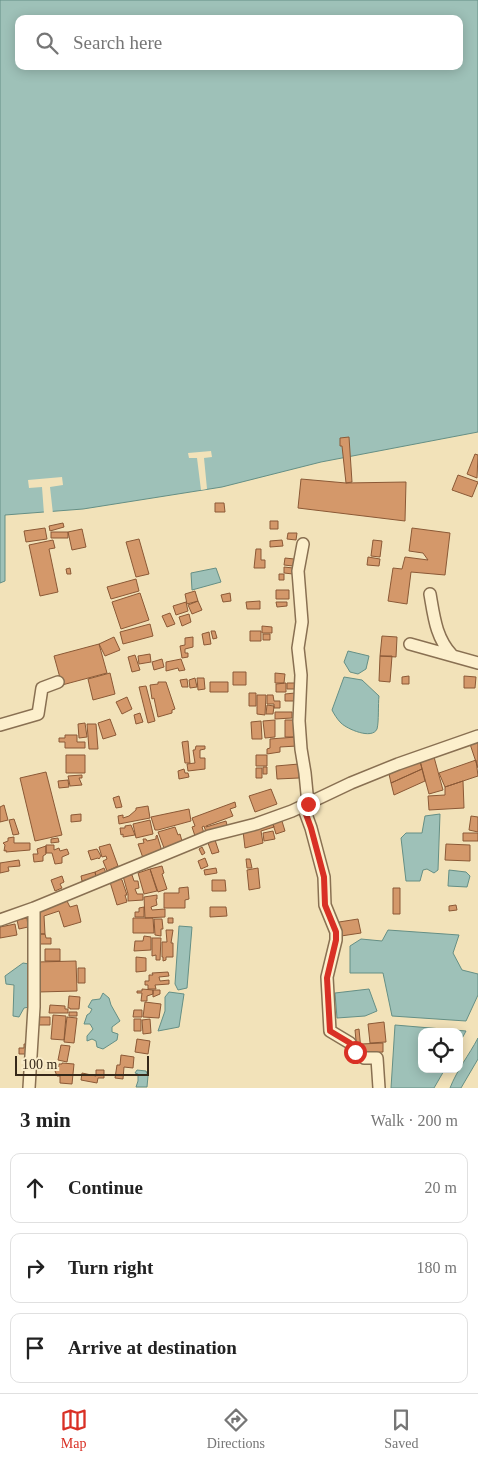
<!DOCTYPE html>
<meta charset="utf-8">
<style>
body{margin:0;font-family:"Times New Roman",serif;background:#f2f2f2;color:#222}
.controls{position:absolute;right:15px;bottom:15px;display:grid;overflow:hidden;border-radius:10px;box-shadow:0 2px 12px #0003}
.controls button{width:45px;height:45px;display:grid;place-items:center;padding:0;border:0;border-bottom:1px solid #e0e0e0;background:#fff;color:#222;font:25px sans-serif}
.scale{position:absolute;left:15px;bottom:12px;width:134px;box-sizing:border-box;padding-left:5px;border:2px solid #362819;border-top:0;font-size:14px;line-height:18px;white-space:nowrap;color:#362819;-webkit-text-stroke:4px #f9ecc9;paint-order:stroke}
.stop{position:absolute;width:15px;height:15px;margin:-11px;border:4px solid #d93025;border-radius:50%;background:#fff}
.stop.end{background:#d93025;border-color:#fff;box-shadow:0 1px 5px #0008}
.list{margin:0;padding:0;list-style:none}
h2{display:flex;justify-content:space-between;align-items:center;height:65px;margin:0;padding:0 20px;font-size:21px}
h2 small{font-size:16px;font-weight:400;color:#767676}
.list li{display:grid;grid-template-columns:32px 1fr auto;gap:15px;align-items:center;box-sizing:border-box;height:70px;margin:0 10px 10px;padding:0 10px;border:1px solid #e0e0e0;border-radius:10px}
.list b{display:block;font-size:19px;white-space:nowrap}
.list em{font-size:16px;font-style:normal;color:#767676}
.icon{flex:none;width:28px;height:28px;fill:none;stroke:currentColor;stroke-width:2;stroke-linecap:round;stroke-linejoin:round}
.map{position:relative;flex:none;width:478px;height:1088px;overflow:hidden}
.search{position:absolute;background:#fff;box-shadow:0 2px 12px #0003;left:15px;right:15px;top:15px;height:55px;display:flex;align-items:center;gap:12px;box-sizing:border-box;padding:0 18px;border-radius:10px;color:#767676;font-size:19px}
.sheet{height:305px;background:#fff}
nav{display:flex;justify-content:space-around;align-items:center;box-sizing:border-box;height:70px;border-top:1px solid #e0e0e0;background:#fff;font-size:14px;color:#767676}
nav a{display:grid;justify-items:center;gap:2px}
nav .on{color:#d93025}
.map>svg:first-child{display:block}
.water{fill:#9ec1b8;stroke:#658f85;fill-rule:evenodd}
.pier{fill:#f2e2b9}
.building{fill:#d4986a;stroke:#8b5936}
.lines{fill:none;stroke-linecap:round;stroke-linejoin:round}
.street-casing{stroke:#897052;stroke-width:14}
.street{stroke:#fcefcc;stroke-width:11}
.route{stroke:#d93025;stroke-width:6}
</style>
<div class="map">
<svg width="478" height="1088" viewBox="0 0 478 1088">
<rect width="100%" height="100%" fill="#f2e2b9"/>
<path class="water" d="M0,0H478V432L321,462L222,487L83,509L5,515V581L0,583ZM19,19H459V66H19Z
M216,568L221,582L192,590L191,573Z
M348,651L369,656L366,669L358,674L350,672L344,662Z
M344,677L362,680L379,696C378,704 379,722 377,729C372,740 347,729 341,723C337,719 334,714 332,710Z
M440,814L438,870L434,873L427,869L423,870L420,881H406L401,838L406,833H422L425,816Z
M449,870L466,872L470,876L467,887L448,886Z
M179,926L192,927L187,988L178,990L175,984Z
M388,930L459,935L453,953L462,970L478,974V995L466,1021L392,1016L383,973H350V946L361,939L382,941Z
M23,963L29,964V1007L24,1008L19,1017L13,1016L14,985L6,984L5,976Z
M369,989L377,1011L365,1016L337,1018L335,993Z
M169,992L184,994L179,1027L158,1031L165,1011V997Z
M103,993L109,998L111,1005L120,1021L112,1027V1032L118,1034L117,1040L103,1049L97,1047L96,1041L92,1039L87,1041V1036L93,1029L90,1024H84L87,1015L90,1013L92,1009L88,1007L92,1000L100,999Z
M395,1025L466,1031L459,1044V1032H422V1069H445L434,1088H391Z
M478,1038V1059L461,1088H450C457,1070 469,1055 478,1038Z
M137,1070L146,1071L148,1076L147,1087H136L138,1081V1074L135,1073Z"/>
<path class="pier" d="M211,451L212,457L204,458L207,489L201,490L197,458H189L188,453Z
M62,477L63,485L50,487L53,514H44L42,487L29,488L28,480Z"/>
<path class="building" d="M349,437L352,482L346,483L342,446H340V438Z
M475,454L478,455L477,478L467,474Z
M458,475L478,482L472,497L452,490Z
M301,479L346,483L406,482L405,521L298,508Z
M215,503H224L225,512H215Z
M270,521H278V529H270Z
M63,523L64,527L50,531L49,526Z
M45,528L47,539L26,542L24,531Z
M412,528L450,533L445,575L411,572L407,604L388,601L393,568L402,569L405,557L428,560L423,553L409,551Z
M82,529L86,547L72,550L68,532Z
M51,532H68V538H51Z
M288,533H297L296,540L287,539Z
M139,539L149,574L136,577L126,542Z
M53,540L55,548L49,549L58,592L40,596L29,545Z
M282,540L283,546L270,547V541Z
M373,540L382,541L380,557L371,556Z
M256,549H261V560H265V568H254Z
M368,557L380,559L379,566L367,565Z
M285,558L294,559L293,566L284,565Z
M284,567L293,568V574L284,573Z
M70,568L71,574H67L66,569Z
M279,574H284V580H279Z
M136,579L139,591L111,599L107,587Z
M276,590H289V599H276Z
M195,591L198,601L187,604L185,594Z
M140,593L149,620L121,629L112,602Z
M230,593L231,601L223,602L221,595Z
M198,601L202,610L192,614L188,605Z
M260,601V609H247L246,602Z
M186,602L188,611L176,615L173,606Z
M276,602H287V606L277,607Z
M170,613L175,624L167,627L162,616Z
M189,614L191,622L182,626L179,617Z
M150,624L153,636L123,644L120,632Z
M262,626L272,627V633H262Z
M211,631H215L217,638L213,639Z
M250,631H261V641H250Z
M209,632L211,644L204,645L202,634Z
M263,634H270V640H263Z
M382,636L397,637L396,657L380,656Z
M114,637L120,650L105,656L99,644Z
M193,637V647L185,649V653H188V657L182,658L180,646L185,645V638Z
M99,644L107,673L62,685L54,656Z
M150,654L151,662L139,664L138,656Z
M135,655L140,670L132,672L128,657Z
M380,656H392L390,682L379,681Z
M162,659L164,667L154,670L152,662Z
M181,659L185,670L179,671L178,668L166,671V662Z
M233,672H246V685H233Z
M110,673L115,694L93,700L88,679Z
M275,673L285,674L284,683H275Z
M409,676V684H402V677Z
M464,676L476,677L475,688H464Z
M195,678L197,687L190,688L189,680Z
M197,678H204L205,689L198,690Z
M187,679L188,687H182L180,680Z
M158,682H166L175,709L172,710V713L158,717L154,698L152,699L150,685L158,684Z
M210,682H228V692H210Z
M286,683V692H276V684Z
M287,683H296V689H287Z
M146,686L155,721L148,723L139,687Z
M249,693H256V706H249Z
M295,693L296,701H285V694Z
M257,695H266L265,715L257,714Z
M267,695H273L274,701H280V708H274V704H267Z
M127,697L132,709L122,714L116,702Z
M267,705L274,706L273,714H266Z
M275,712H292V718L275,719Z
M140,713L143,722L136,724L134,715Z
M110,719L116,735L103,739L98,723Z
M275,720V737L265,738L263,721Z
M285,720H296V737H285Z
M261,721L262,739H252L251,722Z
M85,723L87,737L79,738L78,724Z
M87,724H96L98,749H89Z
M65,735H77V742H85V748H65V742H59V738H65Z
M296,737L297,746L280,747V752L267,754V749L270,748V739Z
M188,741L190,763H185L182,742Z
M478,741V768L470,744Z
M196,746H205V749L200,750V758H205V769L188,771L187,764L195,763L193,750H195Z
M66,755H85V773H66Z
M256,755H267V766H256Z
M434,757L443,790L429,794L420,761Z
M476,760L478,776L445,787L439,773Z
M420,761L422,769L391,783L389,774Z
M299,764V778L277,779L276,766Z
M263,767H267V774H263Z
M256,768H262V778H256Z
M184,769L185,773H188L189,777L179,779L178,771Z
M422,769L425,781L394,795L391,783Z
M46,772L62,835L35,841L20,778Z
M82,775V778H79L82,785L70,786L68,776Z
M68,780L69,787L59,788L58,781Z
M463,781L464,808L429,810L428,796L445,795V787Z
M271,789L277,804L255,812L249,796Z
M119,796L122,807L116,808L113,798Z
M235,802L236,807L230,809L233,816L206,826V827L226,821L227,825L206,832L204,826L202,827L204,833L195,836L192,827L195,826L192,818Z
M4,805L8,820L0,822V807Z
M148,806L150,818L119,824L118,816L123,815V818L129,816L136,810V808Z
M189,809L191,821L158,830H155L151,817Z
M81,814V821L71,822V815Z
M471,816L478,817V832L469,830Z
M281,818L285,831L276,834L272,821Z
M14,819L19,834L13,835L9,820Z
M150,820L153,834L136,838L133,824Z
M272,821L274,827L261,831L263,843L245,848L243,831Z
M131,825L135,835L123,837V834L121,835L120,828H125V826Z
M175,827L178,835L180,834L182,841L164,848L158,832Z
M273,831L275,839L264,841L263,833Z
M463,833H478V841H463Z
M157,835L161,848L159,852L143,858L138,844L144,843L143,839H146L147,841L156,839V836Z
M14,837V843H30V850L6,852V850L4,851L5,845L3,843L8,841V838Z
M58,838L59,842L51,843V839Z
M215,840L219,852L212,854L208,843Z
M110,844L118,866L107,871L103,861L107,859L106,856L102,857L99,847Z
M446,844L470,845V861L445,860Z
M46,845H54V850L59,848L60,851L67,849L69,854L62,857V863L55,864L52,853H46Z
M46,846V854L43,856V861L34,862L33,854H38L37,849Z
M202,847L205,853L202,855L199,849Z
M97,849L101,856L99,859L98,858L91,860L88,851Z
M205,858L208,866L201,869L198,861Z
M246,859H250L252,868H247Z
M19,860L20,866L8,867L9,871L0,873V863Z
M162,866L164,873L162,874L167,889L158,892L150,869Z
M104,868L106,873L96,876L95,872Z
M216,868L217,873L205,875L204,870Z
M258,868L260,888L249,890L247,870Z
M150,869L157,891L144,894L138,873Z
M95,872L96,877L82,881L81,876Z
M126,874L127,877L128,875H132L134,881H138L139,888L135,889L137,894H143V900L128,901V894L123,876Z
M62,876L64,882L60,884L62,888L55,891L51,880Z
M120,879L122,880L127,895H125L127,902L117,905L110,882Z
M212,880H225L226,891H212Z
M188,887L189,899L185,900V908H164V893H179V888Z
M393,888H400V914H393Z
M157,895V899H156L157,905L151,907L152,910L165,909V917L145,918L144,897Z
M67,901L70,907L77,905L81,922L64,927L59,911L44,916L45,934H39L37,910Z
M456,905L457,910L449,911V906Z
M144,907V917H135V912H139V908Z
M210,907H226L227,916L210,917Z
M27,918L28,927L19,929L17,920Z
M133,918H153L154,933H133Z
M168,918H173V923H168Z
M154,919H162L163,929H161V936L155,935Z
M358,919L361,933L341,936L339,922Z
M15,924L17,935L0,938V927Z
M166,930H173L171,943H173V957H166V960L163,961V957H162V942H167Z
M37,934H45L46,938H51V944H37Z
M144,936L151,937V950L134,951L135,941H143Z
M152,938H161L160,960H156V955L152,956Z
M45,949H60V961H45Z
M136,957L146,958V971L136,972Z
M76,961L77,991L38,992L37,962Z
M78,968H85V983H78Z
M168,972L169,976L159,977L160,981L169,980V984L155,985L156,989H148V985H145V981H149V975H153L152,973Z
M142,989L153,990V994L147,996V1001H141L142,993H137V991H142Z
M153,990H160V994L153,997Z
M69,996L80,997L79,1009H70V1008H68Z
M145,1002L161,1004L159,1018L143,1017Z
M50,1005L65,1006V1009H68V1013H49Z
M134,1010H142V1017H133Z
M69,1012H77V1016H69Z
M53,1015L66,1016L64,1040L51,1039Z
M36,1017H50V1025H36Z
M67,1017L77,1018L74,1043L64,1042Z
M134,1019H141V1031H134Z
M150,1019L151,1033L143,1034L142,1020Z
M384,1022L386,1042L370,1043L368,1024Z
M359,1029L361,1050L357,1051L355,1030Z
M137,1039L150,1041L148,1054L135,1052Z
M383,1043V1052L362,1053L361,1044Z
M24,1044H30L29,1054H19V1048H24Z
M61,1045L70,1046L67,1062L58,1060Z
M121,1055L134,1057L133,1068L124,1067L123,1079L115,1078L117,1065H120Z
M62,1063L74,1064L72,1084L60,1083V1076H57L55,1071L58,1070L59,1064H62Z
M96,1070H104V1078H98L97,1083L81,1080L82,1073L96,1076Z"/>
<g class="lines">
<g class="street-casing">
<path id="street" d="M303,544L298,571L302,622L298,648L301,675L299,721L301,749L305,773L308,804
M430,594C434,617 436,638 452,655
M410,644L478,663
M0,725L38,714L42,688L58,682
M303,806L311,828L324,877L325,905L336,932V940L327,977L330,1031L350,1043L355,1052L364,1058H377L379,1088
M0,920L34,908L209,836L256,824L292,811L351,783L398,764L478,736
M29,1088L34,1007V908"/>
</g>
<use href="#street" class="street"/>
</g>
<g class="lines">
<path class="route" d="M308,804L303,806L311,828L324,877L325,905L336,932V940L327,978L330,1031L350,1043L355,1052"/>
</g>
</svg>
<div class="controls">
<button><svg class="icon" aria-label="locate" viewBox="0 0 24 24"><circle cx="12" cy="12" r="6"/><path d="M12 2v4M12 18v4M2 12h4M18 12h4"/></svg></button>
</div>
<div class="scale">100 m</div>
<div class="stop" style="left:355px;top:1052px"></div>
<div class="stop end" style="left:308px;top:804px"></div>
<div class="search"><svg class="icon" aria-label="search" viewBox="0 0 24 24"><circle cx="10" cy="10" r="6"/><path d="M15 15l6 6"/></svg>Search here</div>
</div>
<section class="sheet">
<h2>3 min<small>Walk · 200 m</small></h2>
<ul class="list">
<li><svg class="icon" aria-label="ahead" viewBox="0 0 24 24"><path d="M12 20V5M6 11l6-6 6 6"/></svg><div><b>Continue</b></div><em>20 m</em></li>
<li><svg class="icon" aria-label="right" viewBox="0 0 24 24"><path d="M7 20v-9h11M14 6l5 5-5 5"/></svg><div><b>Turn right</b></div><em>180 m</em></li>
<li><svg class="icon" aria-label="arrive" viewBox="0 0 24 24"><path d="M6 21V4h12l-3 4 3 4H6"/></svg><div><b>Arrive at destination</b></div></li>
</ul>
</section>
<nav>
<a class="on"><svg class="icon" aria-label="map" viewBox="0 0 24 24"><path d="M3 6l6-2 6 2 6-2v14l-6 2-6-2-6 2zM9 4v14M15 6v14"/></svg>Map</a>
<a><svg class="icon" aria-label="directions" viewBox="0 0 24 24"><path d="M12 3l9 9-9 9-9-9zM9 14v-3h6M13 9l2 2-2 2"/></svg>Directions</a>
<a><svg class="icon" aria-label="saved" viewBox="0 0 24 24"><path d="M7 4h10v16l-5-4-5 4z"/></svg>Saved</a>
</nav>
